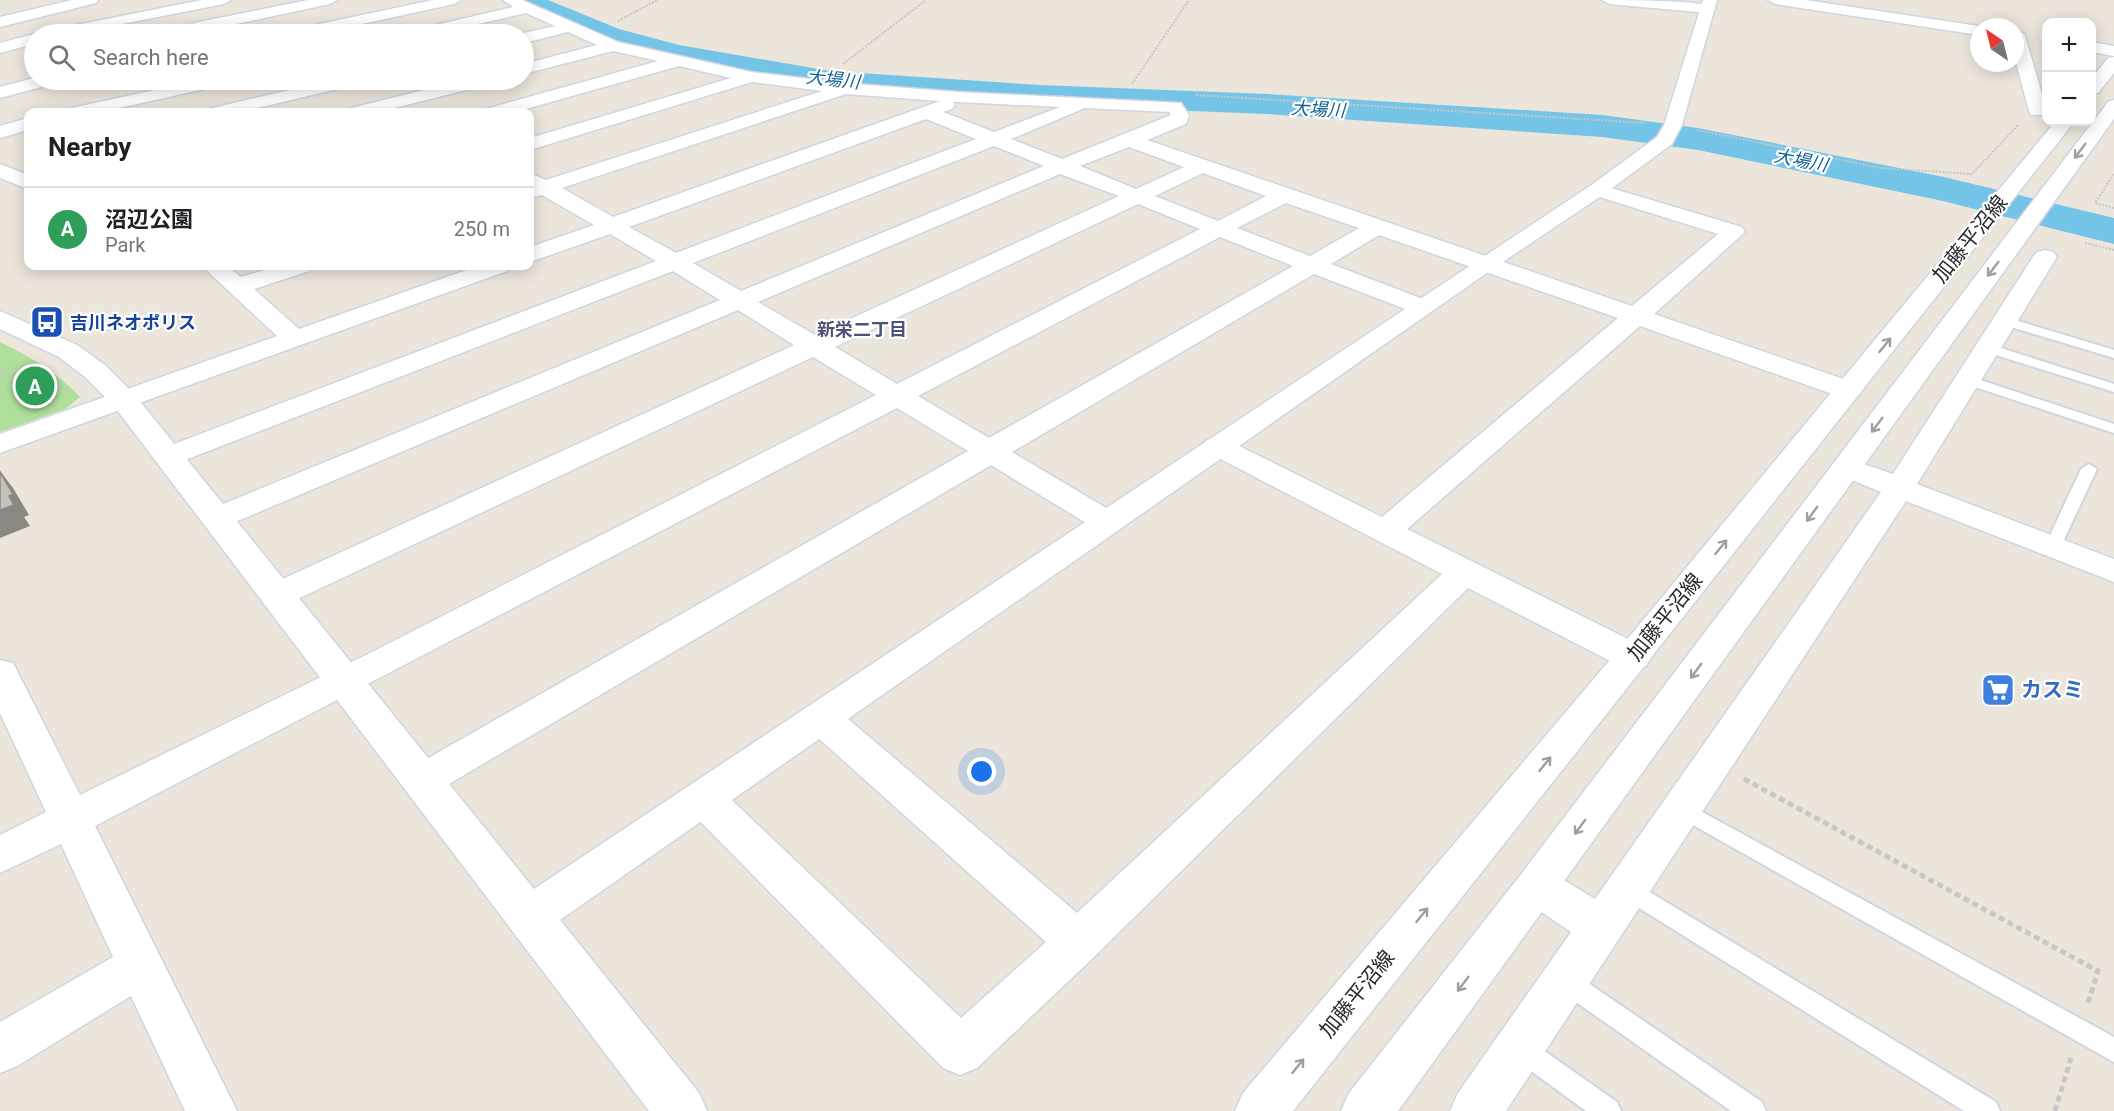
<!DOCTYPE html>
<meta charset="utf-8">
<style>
body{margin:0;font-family:Roboto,"Noto Sans JP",sans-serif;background:#f2f2f2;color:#202124}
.controls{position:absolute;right:18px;top:18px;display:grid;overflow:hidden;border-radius:12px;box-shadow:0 3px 15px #0003}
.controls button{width:54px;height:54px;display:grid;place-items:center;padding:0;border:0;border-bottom:2px solid #e0e0e0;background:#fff;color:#202124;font:30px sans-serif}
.compass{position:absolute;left:1970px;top:18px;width:54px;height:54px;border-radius:50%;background:#fff;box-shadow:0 3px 15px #0003;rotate:325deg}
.you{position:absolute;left:982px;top:772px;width:21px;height:21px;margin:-15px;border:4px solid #fff;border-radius:50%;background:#1a73e8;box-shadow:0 0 0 9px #1a73e833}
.badge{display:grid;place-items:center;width:39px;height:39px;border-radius:50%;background:#445df0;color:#fff;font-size:20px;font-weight:700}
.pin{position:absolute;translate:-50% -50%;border:3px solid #fff;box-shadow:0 2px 6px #0006}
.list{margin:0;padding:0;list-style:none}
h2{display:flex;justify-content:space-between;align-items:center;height:78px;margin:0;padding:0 24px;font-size:26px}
h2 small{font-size:20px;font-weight:400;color:#757577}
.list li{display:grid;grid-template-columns:39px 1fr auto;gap:18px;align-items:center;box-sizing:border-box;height:84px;padding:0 24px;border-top:2px solid #e0e0e0}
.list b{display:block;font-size:22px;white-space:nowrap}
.list p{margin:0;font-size:20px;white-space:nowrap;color:#757577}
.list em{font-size:20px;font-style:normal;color:#757577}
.icon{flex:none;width:33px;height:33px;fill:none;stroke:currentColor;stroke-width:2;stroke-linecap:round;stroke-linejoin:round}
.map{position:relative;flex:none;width:2114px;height:1111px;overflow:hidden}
.search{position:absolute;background:#fff;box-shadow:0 3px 15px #0003;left:24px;top:24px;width:510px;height:66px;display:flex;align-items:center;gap:15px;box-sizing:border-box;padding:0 21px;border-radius:33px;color:#757577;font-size:22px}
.panel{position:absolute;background:#fff;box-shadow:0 3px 15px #0003;left:24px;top:108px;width:510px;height:162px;border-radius:12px}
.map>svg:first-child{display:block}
.green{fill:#afdf9b}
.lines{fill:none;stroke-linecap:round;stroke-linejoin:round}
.river{fill:#74c4e8;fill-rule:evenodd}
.service-casing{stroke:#d1d4e1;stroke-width:4}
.minor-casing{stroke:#d1d4e1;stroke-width:3}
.tertiary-casing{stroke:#d1d4e1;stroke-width:3}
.secondary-casing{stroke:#d1d4e1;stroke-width:3}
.path-far2{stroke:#c7c7c7;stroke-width:2;stroke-dasharray:2 1.5;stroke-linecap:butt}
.path-far1{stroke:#c7c7c7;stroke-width:3;stroke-dasharray:4 2;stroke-linecap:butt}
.path{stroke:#c7c7c7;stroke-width:5;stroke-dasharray:6 4;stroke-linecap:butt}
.service{fill:#fff;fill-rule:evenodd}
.minor{fill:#fff;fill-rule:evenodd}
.tertiary{fill:#fff;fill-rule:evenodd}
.secondary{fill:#fff;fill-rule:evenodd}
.shaded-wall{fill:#8b8883}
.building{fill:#c6c2bb;stroke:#8b8883;stroke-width:1.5}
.oneway{stroke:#9f9f9f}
.labels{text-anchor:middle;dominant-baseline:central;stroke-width:4.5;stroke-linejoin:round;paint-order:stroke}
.far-water-label{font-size:18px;font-style:italic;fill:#146292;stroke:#fff}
.far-transit-label{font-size:18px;font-weight:bold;fill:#164399;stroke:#fff;text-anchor:start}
.far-neighbourhood-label{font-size:18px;font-weight:bold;fill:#4c5277;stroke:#fff}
.street-label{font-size:21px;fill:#292929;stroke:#fff}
.shop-label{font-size:21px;font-weight:bold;fill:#366cbe;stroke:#fff;text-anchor:start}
</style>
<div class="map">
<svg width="2114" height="1111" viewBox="0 0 2114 1111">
<rect width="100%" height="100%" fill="#ebe5dc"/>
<path class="green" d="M0,342C32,358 55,371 80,397L65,409L0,432Z"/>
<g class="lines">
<path class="river" d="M509,0H548L619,29L679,45L830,71L1040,85L1267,94L1602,115L1698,128L1944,177L2114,218V244L1943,201L1698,150L1602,137L1267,114L1040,105L830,91L665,61L597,41L513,6Z"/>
<g class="service-casing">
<path id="service" d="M2005,317L2114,350V358L2001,324L1999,321Z
M1988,344L2114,384V392L1983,351L1981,348L1983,345Z
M1968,376L2114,424V433L1963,383L1961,380Z
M2089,464L2097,469L2061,546L2059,550H2047L2045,546L2081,469Z
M1682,801L2114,1037V1062L1675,815L1672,809L1675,803Z
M1628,879L1996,1102L2000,1111H1964L1620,896L1617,889L1620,882Z
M1567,971L1575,974L1762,1102L1766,1111H1731L1559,990L1555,982L1559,974Z
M1521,1037L1530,1041L1617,1102L1621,1111H1586L1512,1057L1509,1049L1512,1041Z"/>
</g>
<g class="minor-casing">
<path id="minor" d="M72,0H98L96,3L0,27V17Z
M202,0H231L224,4L71,34H45L47,31Z
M308,0H337L330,4L194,33L186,28L194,23Z
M433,0H461L454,4L316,34H288L296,29Z
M503,0H522L618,42L751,72L843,83L958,92L1181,103L1189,115L1186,124L1147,140L1632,306L1718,234L1590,194L1586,190L1590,186L1597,184L1604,186L1742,227L1745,232L1654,314L1858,384L1862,390L1858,396L1848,398L1838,396L1640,326L1407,529L1646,648L1651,657L1646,666L1633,670L1620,666L1468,588L1094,957L977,1068L960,1075L943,1068L689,810L683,798L689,786L703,781L717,786L961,1018L1046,942L807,728L802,718L807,708L821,703L835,708L1077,913L1442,574L1207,452L1202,446L1207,440L1217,437L1227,440L1382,517L1618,318L1379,235L1331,264L1431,302L1434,307L1431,312L1422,314L1413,312L1314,274L1012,452L1118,515L1123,522L1118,529L1107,532L1096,529L991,465L437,791L423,796L409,791L403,780L409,769L968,451L897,408L95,826L237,1111H185L131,996L17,1066L0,1073V1022L113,957L61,844L0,873V835L46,812L0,713V660L13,663L80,795L368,654L876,395L813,357L289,603L277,607L265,603L260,595L265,587L794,345L738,310L228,525L217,528L206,525L201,518L206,511L720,300L673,271L180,462L169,465L158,462L154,456L158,450L656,261L610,234L530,262V247L594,225L542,195L530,198V173L546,180L822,91L752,82L530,150V138L731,78L679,66L515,112H487L489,108L658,61L613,51L524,74V64L597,45L568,32L524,43V34H519L555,26L526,13L434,34H408L410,31L513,7ZM846,94L940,101L613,217L562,188ZM953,102H958L1060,107L994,132L943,112L952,109L955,105ZM1085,108L1169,112L1171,115L1062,159L1011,139ZM926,119L976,139L676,253L629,227ZM994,146L1044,166L741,291L693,263ZM1129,147L1184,167L1136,189L1080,166ZM1203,173L1211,176L1266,196L1218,221L1155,196ZM1060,174L1119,196L815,335L758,302ZM1286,203L1359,228L1310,256L1237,228ZM1138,204L1200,229L897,384L835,347ZM1220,237L1293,266L989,438L918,396Z
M1602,0C1621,0 1706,0 1716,8L1708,13L1609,4Z
M1768,0H1806L1985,27H1979V35L1775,4Z
M2015,32L2023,33L2025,36L2046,108L2045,115H2031L2029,111L2015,59Z
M34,34V44L0,53V43Z
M2092,42L2114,46V56L2092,52Z
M34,78V80H104L101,84L95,85L45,86L0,98V87Z
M200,80H230L227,84L101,112H70L72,108Z
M333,80H362L359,84L240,112H210L212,108Z
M465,80H493L490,84L378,112H349L351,108Z
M28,118V130L0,138V126Z
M0,164L28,175V189L0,178Z
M2045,250L2053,252L2057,257L1917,484L2114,559V582L1906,501L1506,1111H1450L1458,1093L1571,932L1522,899L1515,886L1522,873L1537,867L1552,873L1595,899L1881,492L1835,473L1831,467L1835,461L1846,458L1893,474L2033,257L2037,252Z
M202,266H227L241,277L278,266H312L309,271L254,289L299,329L478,266H511L507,271L0,453V434L277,336Z"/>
</g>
<g class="tertiary-casing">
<path id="tertiary" d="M1703,0H1717L1682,125L1672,144L1604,194L1491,270L560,920L699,1093L707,1111H649L114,406L85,377L59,357L0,329V311L77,345L105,365L134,394L534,889L1590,186L1657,137L1664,125Z"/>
</g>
<g class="secondary-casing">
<path id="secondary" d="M2114,57V73L2098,93L2092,94V78L2108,58Z
M2114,100V119L1398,1111H1341L1349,1093L1522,873L2108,102Z
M2055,122H2074L1293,1111H1235L1243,1093L1620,648Z"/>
</g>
<path class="path-far2" d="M618,21L657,0
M843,64L926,0
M1132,84L1189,0
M1196,95L1646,123
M1698,130L1880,168L1972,174L2019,124
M2114,174L2095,203L2114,208
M2085,243L2114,250"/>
<path class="path-far1" d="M0,371L68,390"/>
<path class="path" d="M1744,779L2098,971L2088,1003
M2055,1111L2071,1058"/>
<use href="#service" class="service"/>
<use href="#minor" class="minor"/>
<use href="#tertiary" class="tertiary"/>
<use href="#secondary" class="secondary"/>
</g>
<path class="shaded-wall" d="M0,471L13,488L29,515L24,517L30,526L0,538Z"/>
<path class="building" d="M0,472L13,494L9,496L14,505L0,510Z"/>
<defs><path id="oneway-shaft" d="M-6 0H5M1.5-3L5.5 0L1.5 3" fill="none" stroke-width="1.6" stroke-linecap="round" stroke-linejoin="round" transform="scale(1.5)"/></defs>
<g class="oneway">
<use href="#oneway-shaft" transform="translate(2080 151) rotate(127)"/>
<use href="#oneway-shaft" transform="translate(1993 269) rotate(127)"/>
<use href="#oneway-shaft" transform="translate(1885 345) rotate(-51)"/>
<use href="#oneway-shaft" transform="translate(1877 425) rotate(127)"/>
<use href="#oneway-shaft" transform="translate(1812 514) rotate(126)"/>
<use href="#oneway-shaft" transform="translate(1721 547) rotate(-51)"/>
<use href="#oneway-shaft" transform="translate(1696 671) rotate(126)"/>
<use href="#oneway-shaft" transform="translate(1545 764) rotate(-51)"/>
<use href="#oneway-shaft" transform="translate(1580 827) rotate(126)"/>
<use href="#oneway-shaft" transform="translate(1422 915) rotate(-51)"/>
<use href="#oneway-shaft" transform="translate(1463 984) rotate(127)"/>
<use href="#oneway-shaft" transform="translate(1298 1066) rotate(-51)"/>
</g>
<defs>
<g id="bus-square" transform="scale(1.725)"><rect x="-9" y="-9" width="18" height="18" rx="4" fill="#1a4fb4" stroke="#fff"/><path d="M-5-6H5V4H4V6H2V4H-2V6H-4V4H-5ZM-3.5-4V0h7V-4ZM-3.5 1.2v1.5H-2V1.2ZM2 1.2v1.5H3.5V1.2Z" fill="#fff"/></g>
<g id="supermarket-square" transform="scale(1.725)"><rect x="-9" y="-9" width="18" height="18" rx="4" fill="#3f7fe0" stroke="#fff"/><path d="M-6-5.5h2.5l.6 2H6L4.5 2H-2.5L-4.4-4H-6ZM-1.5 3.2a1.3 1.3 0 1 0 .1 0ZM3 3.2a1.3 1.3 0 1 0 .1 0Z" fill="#fff"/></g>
</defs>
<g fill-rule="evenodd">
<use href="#bus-square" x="47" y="322"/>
<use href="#supermarket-square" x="1998" y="690"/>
</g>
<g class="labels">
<g class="far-water-label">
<text transform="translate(833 79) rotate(6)">大場川</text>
<text transform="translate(1318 109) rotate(3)">大場川</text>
<text transform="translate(1801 160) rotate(11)">大場川</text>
</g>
<g class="far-transit-label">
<text x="70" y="322">吉川ネオポリス</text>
</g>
<g class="far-neighbourhood-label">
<text x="862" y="329">新栄二丁目</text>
</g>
<g class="street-label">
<text transform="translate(1970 239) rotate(-51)">加藤平沼線</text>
<text transform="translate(1665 617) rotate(-51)">加藤平沼線</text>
<text transform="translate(1357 994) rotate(-51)">加藤平沼線</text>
</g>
<g class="shop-label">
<text x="2021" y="690">カスミ</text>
</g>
</g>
</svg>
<div class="controls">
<button>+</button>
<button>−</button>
</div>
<svg class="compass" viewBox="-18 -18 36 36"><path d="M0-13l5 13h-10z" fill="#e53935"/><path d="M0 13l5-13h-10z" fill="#757577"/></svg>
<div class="you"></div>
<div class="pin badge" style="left:35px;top:386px;background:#2e9e5b">A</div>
<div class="search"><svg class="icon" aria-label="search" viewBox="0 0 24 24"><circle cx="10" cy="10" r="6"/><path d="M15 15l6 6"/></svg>Search here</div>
<section class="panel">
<h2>Nearby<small></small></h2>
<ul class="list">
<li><span class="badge" style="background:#2e9e5b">A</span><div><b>沼辺公園</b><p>Park</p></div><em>250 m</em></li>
</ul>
</section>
</div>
